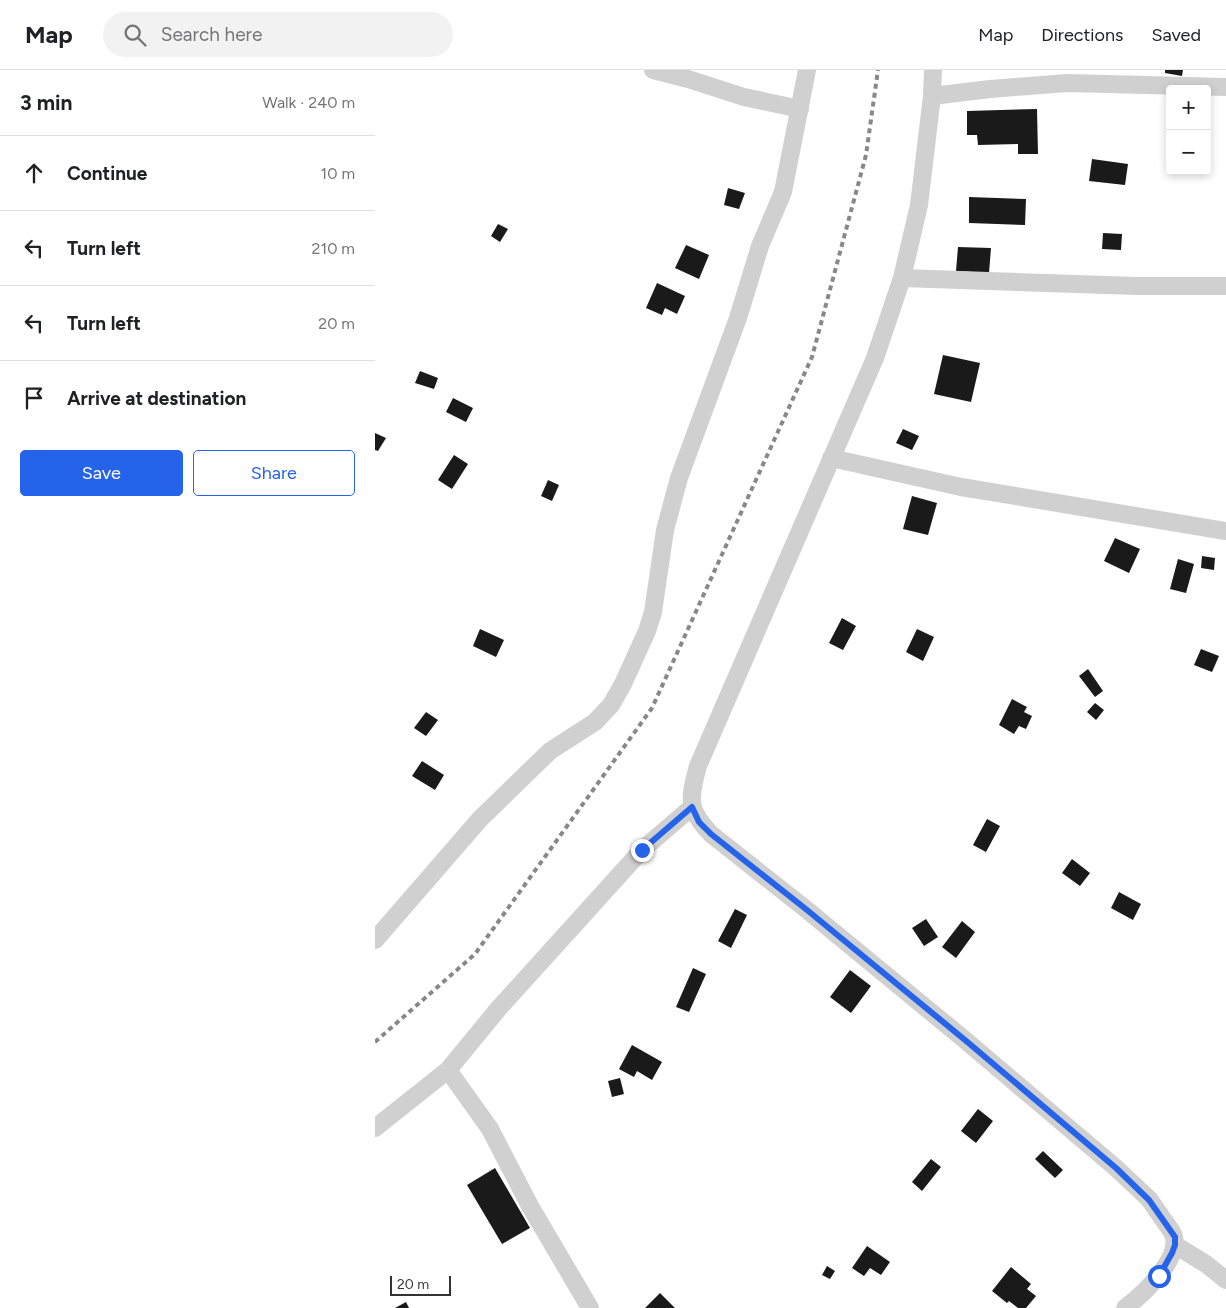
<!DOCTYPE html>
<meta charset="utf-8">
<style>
body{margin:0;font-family:Figtree,sans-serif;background:#f2f2f2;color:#202124}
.controls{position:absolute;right:15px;top:15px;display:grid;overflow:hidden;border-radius:5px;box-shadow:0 2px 8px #0003}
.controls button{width:45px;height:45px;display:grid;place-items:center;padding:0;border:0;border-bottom:1px solid #e0e0e0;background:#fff;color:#202124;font:25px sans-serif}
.scale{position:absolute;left:15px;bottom:12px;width:61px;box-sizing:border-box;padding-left:5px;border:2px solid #333;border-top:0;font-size:14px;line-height:18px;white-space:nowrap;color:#333;-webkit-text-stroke:4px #fff;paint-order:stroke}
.stop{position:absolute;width:15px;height:15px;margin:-11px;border:4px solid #2563eb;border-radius:50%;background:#fff}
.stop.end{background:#2563eb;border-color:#fff;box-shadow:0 1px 5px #0008}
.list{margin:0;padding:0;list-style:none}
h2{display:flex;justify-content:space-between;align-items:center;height:65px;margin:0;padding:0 20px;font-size:21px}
h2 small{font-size:16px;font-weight:400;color:#757577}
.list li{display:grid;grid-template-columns:32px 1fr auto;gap:15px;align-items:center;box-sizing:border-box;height:75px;padding:0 20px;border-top:1px solid #e0e0e0}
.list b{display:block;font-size:19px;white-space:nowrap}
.list em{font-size:16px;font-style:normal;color:#757577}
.actions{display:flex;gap:10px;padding:15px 20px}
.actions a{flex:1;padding:11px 0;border:1px solid #2563eb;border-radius:5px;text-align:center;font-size:18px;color:#2563eb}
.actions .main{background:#2563eb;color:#fff}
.icon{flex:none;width:28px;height:28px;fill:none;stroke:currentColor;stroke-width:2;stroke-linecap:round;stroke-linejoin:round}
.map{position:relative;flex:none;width:851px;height:1238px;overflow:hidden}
header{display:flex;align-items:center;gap:30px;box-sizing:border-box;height:70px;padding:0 25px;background:#fff;border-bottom:1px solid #e0e0e0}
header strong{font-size:24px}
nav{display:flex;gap:28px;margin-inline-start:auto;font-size:18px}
.search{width:350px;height:45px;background:#f2f2f2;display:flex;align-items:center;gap:12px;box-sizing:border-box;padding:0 18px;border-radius:28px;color:#757577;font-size:19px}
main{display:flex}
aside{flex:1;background:#fff}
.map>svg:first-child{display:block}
.building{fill:#1a1a1a}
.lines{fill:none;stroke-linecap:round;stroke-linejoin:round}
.minor{stroke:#d0d0d0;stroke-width:18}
.rail{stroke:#888;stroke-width:4;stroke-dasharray:5 4;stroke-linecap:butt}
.route{stroke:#2563eb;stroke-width:6}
</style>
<header>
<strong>Map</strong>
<div class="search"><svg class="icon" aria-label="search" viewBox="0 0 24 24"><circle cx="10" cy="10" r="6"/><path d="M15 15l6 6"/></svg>Search here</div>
<nav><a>Map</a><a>Directions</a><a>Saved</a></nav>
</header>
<main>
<aside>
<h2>3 min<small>Walk · 240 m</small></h2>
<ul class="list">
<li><svg class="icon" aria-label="ahead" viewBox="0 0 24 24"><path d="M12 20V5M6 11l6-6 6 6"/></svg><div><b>Continue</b></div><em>10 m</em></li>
<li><svg class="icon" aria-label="left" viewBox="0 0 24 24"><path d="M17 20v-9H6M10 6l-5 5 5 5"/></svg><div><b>Turn left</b></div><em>210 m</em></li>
<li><svg class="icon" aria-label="left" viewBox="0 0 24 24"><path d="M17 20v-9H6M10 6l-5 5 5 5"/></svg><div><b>Turn left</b></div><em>20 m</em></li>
<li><svg class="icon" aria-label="arrive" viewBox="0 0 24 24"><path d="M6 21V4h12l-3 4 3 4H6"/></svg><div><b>Arrive at destination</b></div></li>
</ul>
<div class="actions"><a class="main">Save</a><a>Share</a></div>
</aside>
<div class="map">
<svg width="851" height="1238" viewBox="0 0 851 1238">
<rect width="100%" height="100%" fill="#fff"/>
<path class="building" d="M790,0H808L807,6L790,3Z
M662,39L663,84H643V74L603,75L602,65H592V41Z
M717,89L753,94L750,115L714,111Z
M353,118L370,123L364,139L349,135Z
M594,127L651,129L650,155L594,153Z
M123,154L133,159L125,172L116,166Z
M728,163L747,164L746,180L727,179Z
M311,175L334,185L324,209L300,198Z
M583,177L616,178L614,203L581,201Z
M282,213L310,226L302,244L290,238L287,245L271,238Z
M568,285L605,293L596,332L559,324Z
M45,301L63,308L59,319L40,313Z
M78,328L98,338L91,352L71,342Z
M528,359L544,366L537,380L521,373Z
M0,363L11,368L3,381L0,380Z
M79,385L93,394L77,419L63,410Z
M173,410L184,415L177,431L166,426Z
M537,426L562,433L553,465L528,459Z
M740,468L765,479L754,503L729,491Z
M827,486L840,488L839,500L826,498Z
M803,489L819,494L811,523L795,519Z
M467,548L481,556L468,580L454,573Z
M105,559L129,570L121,587L98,576Z
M542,559L559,567L548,591L531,582Z
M826,579L844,586L837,602L819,595Z
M713,599L728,621L720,627L704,606Z
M637,629L652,637L649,642L657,646L651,659L644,656L639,664L624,655Z
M720,633L729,640L721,650L712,642Z
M51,642L63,650L51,666L39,658Z
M47,691L69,705L60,720L37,706Z
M612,749L625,756L611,782L598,775Z
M697,789L715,803L705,816L687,803Z
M744,822L766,834L758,850L736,838Z
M360,839L372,845L356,878L343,871Z
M551,849L563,867L549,876L537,858Z
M587,851L600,862L581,888L567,877Z
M318,898L331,904L314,942L301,937Z
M475,900L496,916L476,943L455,927Z
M257,975L287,992L277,1010L262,1001L259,1007L244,999Z
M245,1008L249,1024L237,1027L233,1011Z
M603,1039L618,1051L601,1073L586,1061Z
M668,1081L688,1100L680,1108L660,1089Z
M556,1089L566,1097L547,1121L537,1112Z
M120,1098L155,1158L127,1174L92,1115Z
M492,1176L515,1192L506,1205L495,1198L489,1206L477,1198Z
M452,1196L460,1201L455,1209L447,1205Z
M636,1197L656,1214L652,1219L661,1226L651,1238H643L634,1231L632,1233L617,1221Z
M285,1223L300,1238H270Z
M31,1232L34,1238H20Z"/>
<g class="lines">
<path class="minor" d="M278,0L313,9L369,27L425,39
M558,0L557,26L544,135L527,208L500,288L323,696C314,729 312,739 336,764L432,840L590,970L741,1098L774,1129L797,1162C810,1186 767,1225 750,1238
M557,26L615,19L692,13L851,17
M527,208L761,216H851
M456,388L586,417L851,461
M0,870L105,749L175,681L220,652L236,635L248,614L272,561L278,542L290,460L304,408L363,248L385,176L408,122L432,0
M73,1000L115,1059L155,1136L215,1238
M0,1058L73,1000L124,938L267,780L317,737
M800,1175L831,1194L851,1210"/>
<path class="rail" d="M0,972L100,884L277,638L437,287L491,85L503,0"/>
</g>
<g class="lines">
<path class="route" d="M267,780L317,737L324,752L336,764L432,840L590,970L741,1098L774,1130L800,1167V1175L797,1183L784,1206"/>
</g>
</svg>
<div class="controls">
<button>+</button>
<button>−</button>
</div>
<div class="scale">20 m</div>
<div class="stop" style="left:784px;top:1206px"></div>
<div class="stop end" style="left:267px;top:780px"></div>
</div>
</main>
